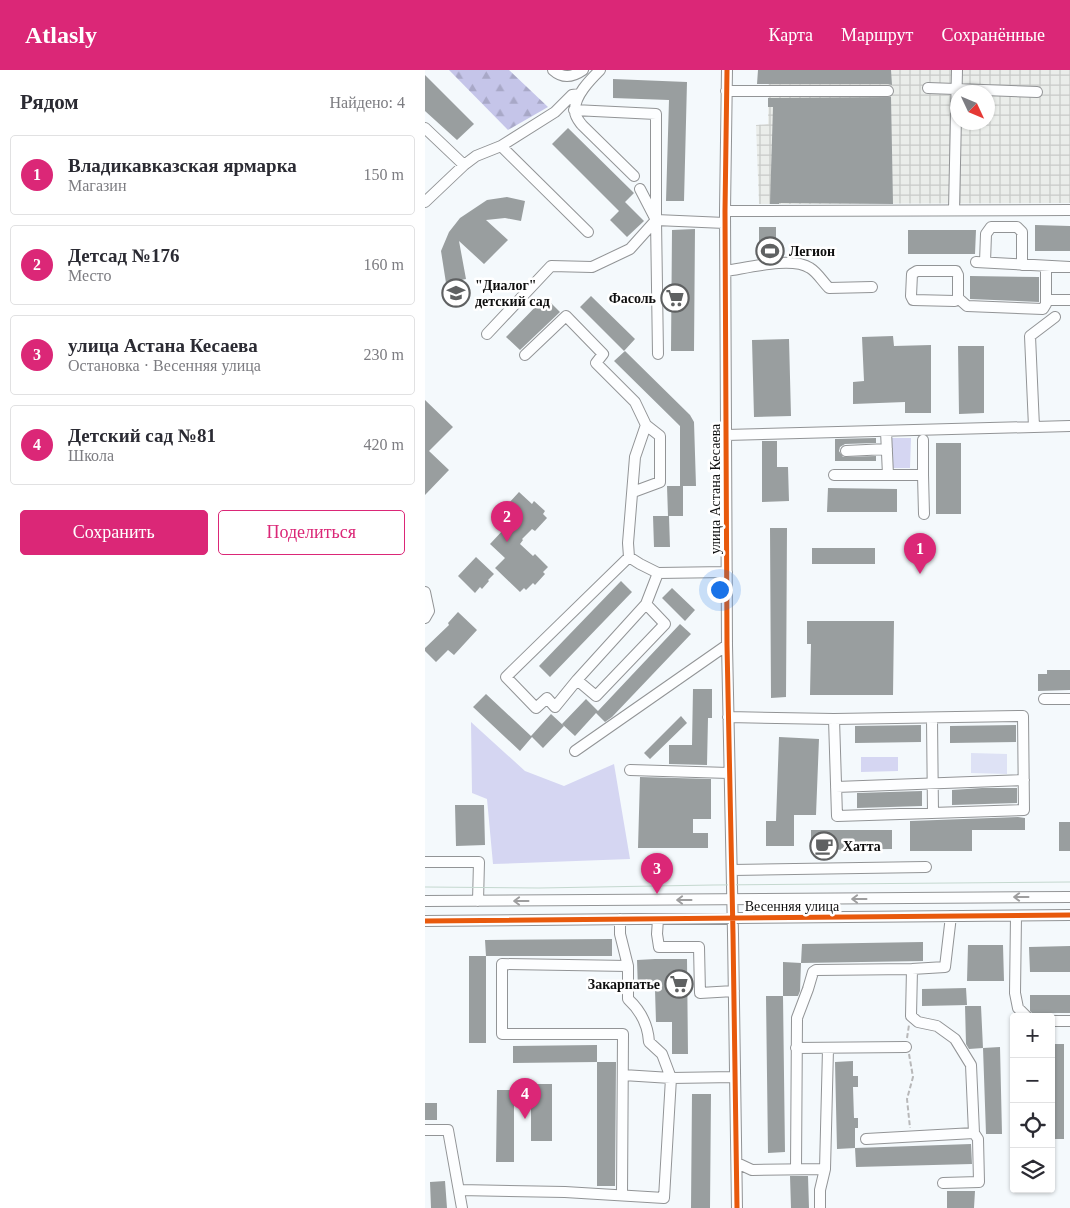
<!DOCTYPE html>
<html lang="ru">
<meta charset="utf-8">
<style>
body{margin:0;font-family:Georgia,serif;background:#f2f2f3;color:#2b2b33}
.controls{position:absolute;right:15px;bottom:15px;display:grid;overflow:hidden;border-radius:5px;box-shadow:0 1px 4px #0004}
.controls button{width:45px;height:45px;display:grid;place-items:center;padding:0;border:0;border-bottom:1px solid #e1e1e2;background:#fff;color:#2b2b33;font:25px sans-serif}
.compass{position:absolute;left:525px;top:15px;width:45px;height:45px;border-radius:50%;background:#fff;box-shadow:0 1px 4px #0004;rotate:134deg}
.you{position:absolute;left:294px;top:519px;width:18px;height:18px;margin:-12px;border:4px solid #fff;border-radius:50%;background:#1a73e8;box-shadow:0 0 0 8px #1a73e833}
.badge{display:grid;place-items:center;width:32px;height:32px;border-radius:50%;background:#db2777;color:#fff;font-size:16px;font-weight:700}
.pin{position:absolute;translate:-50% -41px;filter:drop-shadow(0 1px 2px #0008)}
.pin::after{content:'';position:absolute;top:26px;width:18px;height:15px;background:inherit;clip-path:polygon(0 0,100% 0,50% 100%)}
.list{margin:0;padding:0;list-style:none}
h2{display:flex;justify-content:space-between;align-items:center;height:65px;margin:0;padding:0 20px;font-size:21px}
h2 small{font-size:16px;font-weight:400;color:#7c7c81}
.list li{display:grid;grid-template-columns:32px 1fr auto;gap:15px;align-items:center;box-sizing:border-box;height:80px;margin:0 10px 10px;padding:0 10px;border:1px solid #e1e1e2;border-radius:5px}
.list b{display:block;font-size:19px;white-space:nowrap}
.list p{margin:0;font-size:16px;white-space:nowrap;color:#7c7c81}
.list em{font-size:16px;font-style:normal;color:#7c7c81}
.actions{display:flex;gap:10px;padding:15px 20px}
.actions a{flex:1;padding:11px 0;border:1px solid #db2777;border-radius:5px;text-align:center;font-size:18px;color:#db2777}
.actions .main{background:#db2777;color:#fff}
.icon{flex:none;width:28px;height:28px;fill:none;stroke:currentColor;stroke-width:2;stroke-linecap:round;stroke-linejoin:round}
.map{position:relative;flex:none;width:645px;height:1138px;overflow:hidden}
header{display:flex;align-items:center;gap:30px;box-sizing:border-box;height:70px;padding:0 25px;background:#db2777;color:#fff}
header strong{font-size:24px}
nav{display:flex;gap:28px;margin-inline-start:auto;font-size:18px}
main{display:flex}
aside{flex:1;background:#fff}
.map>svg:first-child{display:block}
.industrial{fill:url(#industrial-grid);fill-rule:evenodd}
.grass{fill:#d5d6f2}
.forest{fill:url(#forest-firs)}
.pitch{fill:#dee2f5}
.building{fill:#999e9f}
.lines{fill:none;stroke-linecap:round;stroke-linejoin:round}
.minor-casing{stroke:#929496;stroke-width:12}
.path{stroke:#b8b8b9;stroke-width:2;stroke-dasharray:5 2.5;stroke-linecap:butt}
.minor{stroke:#fdfeff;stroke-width:10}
.tram{stroke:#c4d8cf;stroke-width:1}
.cycleway-casing{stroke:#fff;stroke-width:8}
.cycleway{stroke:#e8590c;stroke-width:5}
.oneway{stroke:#9e9e9f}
.labels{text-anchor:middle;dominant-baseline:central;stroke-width:5;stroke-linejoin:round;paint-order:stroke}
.poi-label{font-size:14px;font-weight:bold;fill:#0f0f0f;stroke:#fff;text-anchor:start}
.street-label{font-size:14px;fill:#0f0f0f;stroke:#fff}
</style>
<header>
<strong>Atlasly</strong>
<nav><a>Карта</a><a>Маршрут</a><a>Сохранённые</a></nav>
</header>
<main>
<aside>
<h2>Рядом<small>Найдено: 4</small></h2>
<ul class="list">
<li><span class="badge">1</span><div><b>Владикавказская ярмарка</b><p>Магазин</p></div><em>150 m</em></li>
<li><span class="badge">2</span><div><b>Детсад №176</b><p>Место</p></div><em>160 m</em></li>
<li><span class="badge">3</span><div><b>улица Астана Кесаева</b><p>Остановка · Весенняя улица</p></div><em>230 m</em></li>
<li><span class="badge">4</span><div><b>Детский сад №81</b><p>Школа</p></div><em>420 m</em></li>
</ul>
<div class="actions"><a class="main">Сохранить</a><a>Поделиться</a></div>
</aside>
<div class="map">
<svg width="645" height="1138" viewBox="0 0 645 1138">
<defs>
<pattern id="industrial-grid" width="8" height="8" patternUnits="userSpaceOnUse" patternTransform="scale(1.25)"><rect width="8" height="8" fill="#eaedea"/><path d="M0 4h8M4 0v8" fill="none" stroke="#c8cac8"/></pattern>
<pattern id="forest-firs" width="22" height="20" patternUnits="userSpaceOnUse" patternTransform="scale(1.25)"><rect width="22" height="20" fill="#c5c5e9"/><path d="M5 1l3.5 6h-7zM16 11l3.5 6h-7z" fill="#a8a8c7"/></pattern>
</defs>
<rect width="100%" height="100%" fill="#f4f9fc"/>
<path class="industrial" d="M344,0H645V133L334,134L331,55L343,54ZM532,22H562V52H532Z"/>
<path class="grass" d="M467,368H486L485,398H467Z
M46,652L100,701L139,716L189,694L205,789L68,794L62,729L47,723Z
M436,687H473V701L436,702Z"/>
<path class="forest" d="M24,0H84L123,37L83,60Z"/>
<path class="pitch" d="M546,683L582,684V704L546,703Z"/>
<path class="building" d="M333,0H466L467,15L463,14H332Z
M0,5L49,54L32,70L0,41Z
M188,9L262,12L259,131H241L244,30L188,28Z
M466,27L468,134L354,133V134H345L348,37H343V28Z
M143,58L209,123L200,132L219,151L202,167L185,150L194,141L127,74Z
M82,127L100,131L96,151L80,148L61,150L83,170L59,194L34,171L41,209L21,213L16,181L24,162L35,148L62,130Z
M610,155L645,156V181H610Z
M334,157H351V181H334Z
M270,159L269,281H246L247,160Z
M483,160H551L550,184H483Z
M545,206L614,207V232L545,229Z
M166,226L210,269L199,281L155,237Z
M120,227L135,242L95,280L81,267Z
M468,266L469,276L506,275V343H480V332L428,334V312L439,311L437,267Z
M364,269L366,346L329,347L327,270Z
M533,276H559V343L534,344Z
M200,281L265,345L269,352L271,416H258V446H244L245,477H229L228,446H243L242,416H255V356L189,291Z
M0,330L28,357L4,381L24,400L0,425Z
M451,368V373L420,374L415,377L414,381L418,387L451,386V391H410V369Z
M337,371H352V397H363L364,431L337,432Z
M511,373H536V444H511Z
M403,418L472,419V442H402Z
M94,422L107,434L109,431L120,441L118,444L122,448L110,461L107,459L97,469L98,470L95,474L108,486L110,484L123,497L118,502L120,504L110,515L108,513L101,520L99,518L95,522L70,498L80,488L65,474L80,458L70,448Z
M345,458H362L361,627L346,628Z
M387,478H450V494H387Z
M51,487L69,504L63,510L64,511L57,519L55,517L50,523L33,506Z
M196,511L207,522L125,607L114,596Z
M247,518L270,540L260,551L237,528Z
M33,542L52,560L29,585L23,580L11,592L0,581V578L24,555L23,553Z
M382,551H469L468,625H385L386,574H382Z
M255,554L266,564L187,647L180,652L171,643L150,666L137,654L161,629L173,641Z
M622,600H645V620L613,621V604H622Z
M268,619H287V648H283L282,695L244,694V675H267Z
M61,624L106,666L126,644L139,656L118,678L107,667L95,681L48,637Z
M256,646L262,653L225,689L219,683Z
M496,655V672L430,673V656Z
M591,655V672L525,673V656Z
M354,667L394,669L391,745H369V776H341V751H351Z
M215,707L286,709V749H268V763H283V778H213Z
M557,718H592V733L527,735V720Z
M497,721V736L432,738V723Z
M30,735H59L60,775L31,776Z
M593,747L600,748V760H547V781H485V751Z
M634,752H645V781H634Z
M386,760H467V779L386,780Z
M187,869V886H61L60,870Z
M498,872V891L376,893L377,874Z
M543,875H578L579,911H542Z
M645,876V902H605L604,877Z
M44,886H61V973H44Z
M230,889H262L263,984H247V952H231L230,920H213L212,890Z
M358,892L376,893L375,921L373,926H358Z
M541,918L542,935L497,936V919Z
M605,925H645V943H607L605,941Z
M341,926H358L360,1082L343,1083Z
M540,936H556L558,978L544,979L541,974Z
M626,974H639V1069H626Z
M172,975V992L88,993V976Z
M575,977L577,1064H561L558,978Z
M428,991V1006H433V1017H428L429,1048H433V1058H430V1078L412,1079L410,992Z
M172,992H191L190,1116H172Z
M106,1014H127V1071H106Z
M72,1020H89V1092H71Z
M267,1024H286L285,1138H266Z
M0,1033H12V1050H0Z
M546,1074L547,1094L431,1097L430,1078Z
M365,1106H383L384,1138H366Z
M20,1111L22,1138H6L5,1112Z
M522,1121H550L549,1138H522Z"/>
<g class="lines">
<g class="minor-casing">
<path id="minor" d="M128,0C138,9 148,7 158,0
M175,0C165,10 149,26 150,41C150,47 154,51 157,55L209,106
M302,0L300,141L302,575L308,864L312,1138
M503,18L612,22
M301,21H463
M149,40L231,44V150L300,153
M0,58L39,95
M76,76L163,162
M215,119L231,150L233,284
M0,132L39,95L51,86L76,76L130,42L147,25L155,24
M529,140L532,0
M300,141L645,140
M551,192L645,197
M560,192L561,164L566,157H592L597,162V195
M621,196V230H645
M301,201C322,198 367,186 385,198C392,202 398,212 404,218L447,217
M533,228L530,231L488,230L486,226L487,204L492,201H531L533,205V228L542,236L618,239L621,234V230
M62,264L126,196L167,197L205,179L231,150
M100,285L141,246L178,284L171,293L210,332L221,355L210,387L203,473L204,487L215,494L233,503L302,502
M609,357L605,266L630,247
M461,361L463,405H498V370
M301,365L645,356
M421,381L462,379
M409,405H463
M498,405L499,444
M208,422L235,412V366L221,355
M204,487L81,607L111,638L122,628L130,637L152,610L171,626L240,554L221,534L233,503
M0,522L4,541L0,548
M152,610L221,534
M619,629H645
M303,647L409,649L412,746L599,740L598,646L409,649
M507,649L508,743
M150,681L302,575
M205,700L304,703
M411,717L599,710
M0,792H54L53,831
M307,800L501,797
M0,831L645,827
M591,846L590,923L593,938L602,947
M233,849L232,864L234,877H274L275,923L309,921
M0,851L645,845
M626,951H645
M371,978L481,977
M198,1005L246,1008L310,1007
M0,1060H23L37,1138
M441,1069L549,1063L546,995L530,969L512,956L493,952L486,946L487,899
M312,1093L327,1100L400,1099
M371,1099L372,948L383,919L388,902L391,900L487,899L520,897L526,846
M518,1113L554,1112L553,1069L549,1063
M34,1120L140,1122L239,1128L246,1008L237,984L224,972C223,955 216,941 203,929V896L195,864V849
M197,1125L198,964H77V894L203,896
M395,1138V1120L400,1099L403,979"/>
</g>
<path class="path" d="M482,968L484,955
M484,984L488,1007L482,1029L485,1058"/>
<use href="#minor" class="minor"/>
<path class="tram" d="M0,817L114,818L288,815L645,812"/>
<g class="cycleway-casing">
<path id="cycleway" d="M302,0L300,141L302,575L308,864L312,1138
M0,851L645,845"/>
</g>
<use href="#cycleway" class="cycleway"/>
</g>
<defs><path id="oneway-shaft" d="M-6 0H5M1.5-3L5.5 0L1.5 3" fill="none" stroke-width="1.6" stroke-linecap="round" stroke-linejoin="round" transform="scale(1.25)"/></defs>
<g class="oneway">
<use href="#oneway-shaft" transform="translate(596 827) rotate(180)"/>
<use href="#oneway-shaft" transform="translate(434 829) rotate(180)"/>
<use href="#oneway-shaft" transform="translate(259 830) rotate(180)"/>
<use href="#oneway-shaft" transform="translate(96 831) rotate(180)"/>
</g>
<defs>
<g id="stadium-ring" transform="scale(1.4375)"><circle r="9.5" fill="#fff" stroke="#5f6162" stroke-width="1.5"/><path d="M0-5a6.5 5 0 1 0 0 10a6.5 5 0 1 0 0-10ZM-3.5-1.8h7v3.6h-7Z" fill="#5f6162"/></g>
<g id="school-ring" transform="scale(1.4375)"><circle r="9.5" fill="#fff" stroke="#5f6162" stroke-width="1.5"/><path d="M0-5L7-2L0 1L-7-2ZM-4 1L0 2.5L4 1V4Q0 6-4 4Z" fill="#5f6162"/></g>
<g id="supermarket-ring" transform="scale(1.4375)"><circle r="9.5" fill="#fff" stroke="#5f6162" stroke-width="1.5"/><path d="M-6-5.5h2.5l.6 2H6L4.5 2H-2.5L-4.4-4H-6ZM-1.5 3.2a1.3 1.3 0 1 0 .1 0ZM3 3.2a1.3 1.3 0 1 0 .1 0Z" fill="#5f6162"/></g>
<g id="cafe-ring" transform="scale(1.4375)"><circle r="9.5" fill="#fff" stroke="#5f6162" stroke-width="1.5"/><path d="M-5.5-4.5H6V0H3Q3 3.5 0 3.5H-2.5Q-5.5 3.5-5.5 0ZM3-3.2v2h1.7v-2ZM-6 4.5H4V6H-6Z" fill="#5f6162"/></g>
</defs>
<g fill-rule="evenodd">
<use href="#stadium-ring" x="345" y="181"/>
<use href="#school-ring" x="31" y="223"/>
<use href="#supermarket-ring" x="250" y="228"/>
<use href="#cafe-ring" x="399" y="776"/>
<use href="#supermarket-ring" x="254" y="914"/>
</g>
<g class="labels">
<g class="poi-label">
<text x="364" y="181">Легион</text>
<text x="50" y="215">"Диалог"<tspan x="50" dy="16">детский сад</tspan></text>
<text x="231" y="228" text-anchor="end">Фасоль</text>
<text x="418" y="776">Хатта</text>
<text x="235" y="914" text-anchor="end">Закарпатье</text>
</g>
<g class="street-label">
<text transform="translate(290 419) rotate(-90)">улица Астана Кесаева</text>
<text x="367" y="836">Весенняя улица</text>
</g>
</g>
</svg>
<div class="controls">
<button>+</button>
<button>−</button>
<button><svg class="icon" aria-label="locate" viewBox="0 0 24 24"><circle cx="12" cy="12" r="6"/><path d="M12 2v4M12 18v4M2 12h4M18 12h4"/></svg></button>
<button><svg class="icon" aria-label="layers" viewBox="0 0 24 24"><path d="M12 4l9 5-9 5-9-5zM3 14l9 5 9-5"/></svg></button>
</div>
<svg class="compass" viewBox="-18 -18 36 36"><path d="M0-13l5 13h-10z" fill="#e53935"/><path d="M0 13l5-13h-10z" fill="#7c7c81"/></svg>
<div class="you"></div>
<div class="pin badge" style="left:495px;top:504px">1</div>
<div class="pin badge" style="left:82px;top:472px">2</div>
<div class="pin badge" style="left:232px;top:824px">3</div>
<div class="pin badge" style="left:100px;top:1049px">4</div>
</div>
</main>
